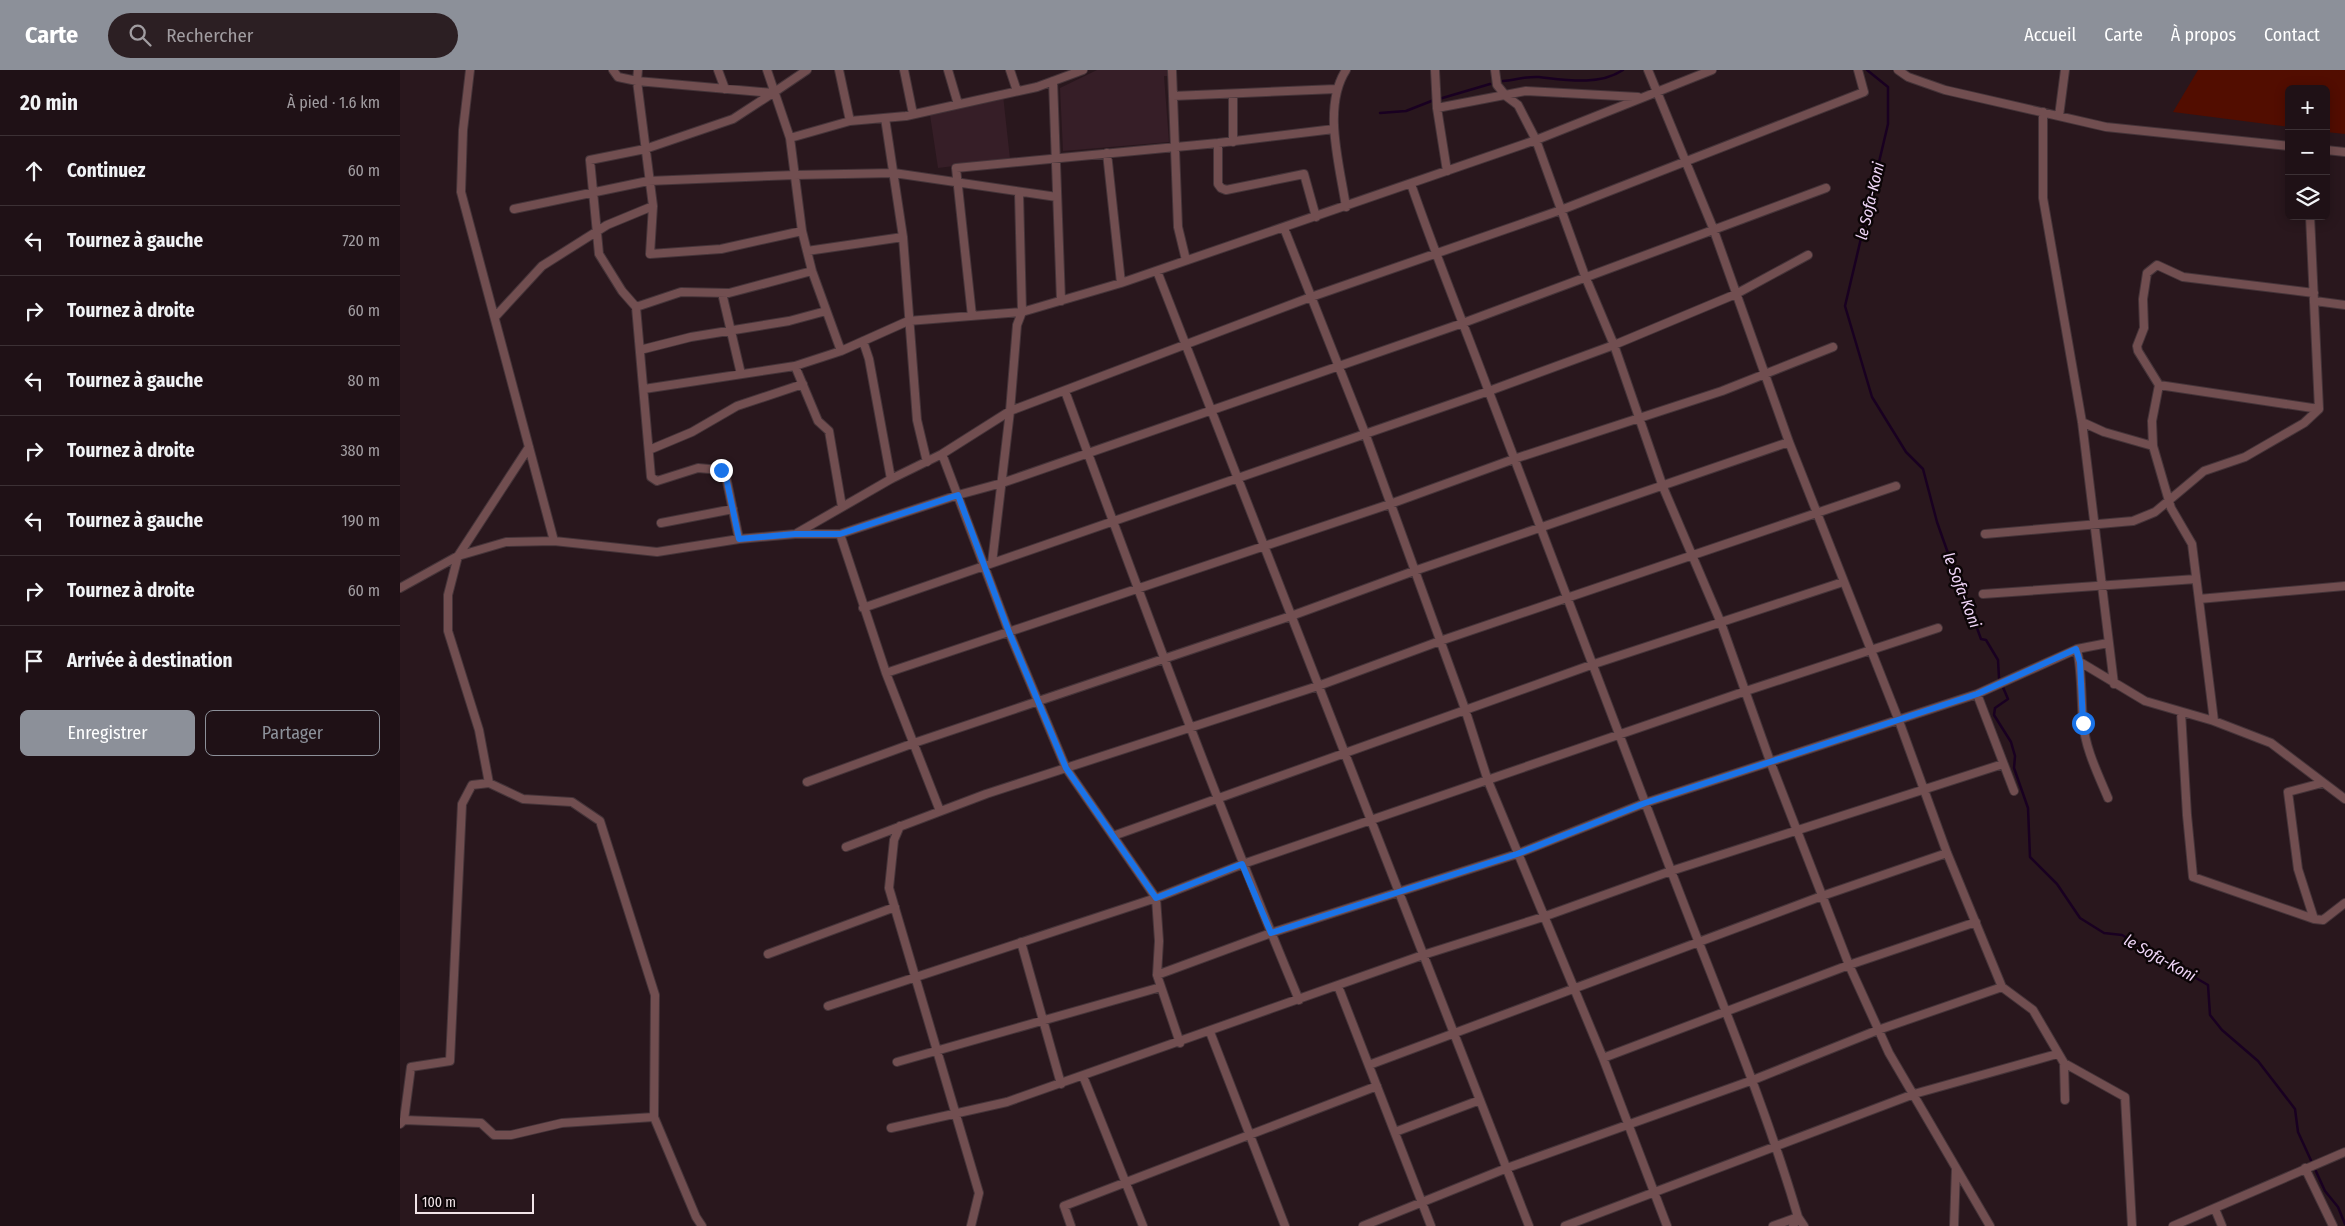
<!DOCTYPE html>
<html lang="fr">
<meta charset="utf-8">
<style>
body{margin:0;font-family:"Fira Sans Condensed",sans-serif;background:#2c1f23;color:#f1f3f6}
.controls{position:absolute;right:15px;top:15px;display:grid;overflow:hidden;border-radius:8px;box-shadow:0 2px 12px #0003}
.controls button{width:45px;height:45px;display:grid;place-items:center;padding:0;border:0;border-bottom:1px solid #3c3135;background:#1f1116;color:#f1f3f6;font:25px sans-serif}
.scale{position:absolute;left:15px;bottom:12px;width:119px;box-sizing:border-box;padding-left:5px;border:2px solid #f2e4e8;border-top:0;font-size:14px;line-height:18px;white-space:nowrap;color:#f2e4e8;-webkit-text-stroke:4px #0c0507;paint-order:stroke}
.stop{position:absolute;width:15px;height:15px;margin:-11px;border:4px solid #1a73e8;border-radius:50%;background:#fff}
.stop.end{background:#1a73e8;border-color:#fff;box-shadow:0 1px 5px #0008}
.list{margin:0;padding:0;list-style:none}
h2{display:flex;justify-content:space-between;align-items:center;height:65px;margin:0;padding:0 20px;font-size:21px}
h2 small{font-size:16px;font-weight:400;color:#a19da1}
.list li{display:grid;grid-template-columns:32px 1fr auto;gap:15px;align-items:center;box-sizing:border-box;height:70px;padding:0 20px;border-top:1px solid #3c3135}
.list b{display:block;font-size:19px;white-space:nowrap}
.list em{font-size:16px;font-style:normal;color:#a19da1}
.actions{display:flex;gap:10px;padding:15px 20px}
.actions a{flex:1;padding:11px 0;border:1px solid #8c9099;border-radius:8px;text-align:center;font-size:18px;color:#8c9099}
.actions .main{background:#8c9099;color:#fff}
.icon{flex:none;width:28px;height:28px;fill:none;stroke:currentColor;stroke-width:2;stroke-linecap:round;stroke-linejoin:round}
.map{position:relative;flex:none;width:1945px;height:1156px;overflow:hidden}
header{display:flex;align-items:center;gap:30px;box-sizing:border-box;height:70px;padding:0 25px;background:#8c9099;color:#fff}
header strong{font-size:24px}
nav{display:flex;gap:28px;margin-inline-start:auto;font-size:18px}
.search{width:350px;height:45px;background:#2c1f23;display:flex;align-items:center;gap:12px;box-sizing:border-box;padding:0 18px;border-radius:28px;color:#a19da1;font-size:19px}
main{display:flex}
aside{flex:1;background:#1f1116}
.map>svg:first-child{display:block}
.built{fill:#361e27}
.green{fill:#520d00}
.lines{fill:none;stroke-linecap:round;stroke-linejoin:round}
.stream{stroke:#190021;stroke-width:2.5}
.minor-casing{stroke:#453439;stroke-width:10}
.minor{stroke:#714e50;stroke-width:8}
.route{stroke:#1a73e8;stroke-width:6}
.labels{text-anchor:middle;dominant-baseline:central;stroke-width:5;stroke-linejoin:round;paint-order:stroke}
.water-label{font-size:16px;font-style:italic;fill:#f1d7f9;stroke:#0c0507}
</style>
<header>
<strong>Carte</strong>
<div class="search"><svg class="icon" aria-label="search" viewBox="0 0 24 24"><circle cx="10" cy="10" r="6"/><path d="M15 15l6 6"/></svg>Rechercher</div>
<nav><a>Accueil</a><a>Carte</a><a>À propos</a><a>Contact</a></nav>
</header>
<main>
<aside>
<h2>20 min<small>À pied · 1.6 km</small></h2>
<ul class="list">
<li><svg class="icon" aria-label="ahead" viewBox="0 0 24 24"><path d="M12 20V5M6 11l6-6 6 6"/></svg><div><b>Continuez</b></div><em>60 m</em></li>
<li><svg class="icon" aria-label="left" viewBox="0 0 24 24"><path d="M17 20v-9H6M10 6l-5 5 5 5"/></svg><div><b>Tournez à gauche</b></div><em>720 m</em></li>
<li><svg class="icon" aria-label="right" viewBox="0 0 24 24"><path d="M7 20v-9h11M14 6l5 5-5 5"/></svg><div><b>Tournez à droite</b></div><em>60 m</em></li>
<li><svg class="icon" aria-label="left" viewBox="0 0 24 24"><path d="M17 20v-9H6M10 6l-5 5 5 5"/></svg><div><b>Tournez à gauche</b></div><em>80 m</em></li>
<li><svg class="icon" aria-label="right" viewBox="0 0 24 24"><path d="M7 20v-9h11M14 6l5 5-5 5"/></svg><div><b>Tournez à droite</b></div><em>380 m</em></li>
<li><svg class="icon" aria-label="left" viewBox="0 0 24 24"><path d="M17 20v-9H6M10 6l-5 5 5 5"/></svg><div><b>Tournez à gauche</b></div><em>190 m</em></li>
<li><svg class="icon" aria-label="right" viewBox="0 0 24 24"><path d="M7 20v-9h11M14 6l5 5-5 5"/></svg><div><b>Tournez à droite</b></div><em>60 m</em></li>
<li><svg class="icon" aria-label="arrive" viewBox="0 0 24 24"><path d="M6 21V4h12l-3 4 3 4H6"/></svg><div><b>Arrivée à destination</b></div></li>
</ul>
<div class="actions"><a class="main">Enregistrer</a><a>Partager</a></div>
</aside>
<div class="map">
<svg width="1945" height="1156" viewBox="0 0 1945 1156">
<rect width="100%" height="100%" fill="#29171d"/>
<path class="built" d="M697,0H767L768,6H764L769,72L663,81L660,18Z
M603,25L610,89L538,98L530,45Z"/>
<path class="green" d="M1798,0H1945V64L1926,62V19H1889V57L1773,42Z"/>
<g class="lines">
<path class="stream" d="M1467,0L1488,17V54L1445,236L1472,327L1506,382L1523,399L1537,452L1556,506L1559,522L1566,528L1581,569L1586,570L1598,590L1599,608L1608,629L1595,638L1594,645L1611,672L1615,686L1614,698L1628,738L1630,787L1657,814L1680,848L1704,863L1722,865L1808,915L1810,945L1822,960L1858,991L1895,1039L1898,1062L1925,1121L1938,1137L1945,1154
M1103,11C1114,10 1128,6 1139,7C1166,10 1199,16 1223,0
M1039,29L1090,14
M980,43L1006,41L1034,30"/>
<g class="minor-casing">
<path id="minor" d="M70,0L63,60L61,122L154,471
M213,0L218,7L237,11L373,23L407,0
M318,0L325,19
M367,0L390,68L402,161L412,201L441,281
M439,0L450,51
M504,0L513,44
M548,0L558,34
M610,0L617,21
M772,0L778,157L786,190
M1035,0L1037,38L1047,101
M1095,0L1097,15L1106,26L1118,35L1136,70L1185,206L1214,275L1263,417L1321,553L1370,691L1449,895L1489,983L1590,1156
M1248,0L1313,158L1389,372L1499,651L1547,783L1602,917L1633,940L1664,993L1725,1027L1732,1156
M1498,0L1508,7L1545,20L1706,57L1889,76
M653,11L661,231
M833,24V72
M773,26L936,19
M1037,38L1126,21L1238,27
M1643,42V128L1682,352L1714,614
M1659,46L1665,0
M485,48L503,167L517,350L527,392
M390,68L450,51L506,46L637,17L683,0
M818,73V114L821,118L826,120L904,104L916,147
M1926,80L1945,82
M707,83L721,213
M1011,114C1035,184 1063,252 1089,322C1149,481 1209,640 1270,798C1314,914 1363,1028 1398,1147L1393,1156
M253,136L250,184L321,179L402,161
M946,137C940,96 922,37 946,0
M114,139L248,111L395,105L494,103L657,127
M884,158L965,363L1065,639L1088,711L1203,988L1267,1156
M407,181L503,167
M757,201L1129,1156
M322,223L341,304
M1915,231L1945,235
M236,237L281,222L329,223L412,201
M572,246L556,98L818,73L934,59
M95,247L142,196L207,155L253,136L237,11L238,0
M463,271L469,289L491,409
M240,280L291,267L389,251L426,241
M395,296L418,351L429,361L442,437
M1759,315L1919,339
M244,319L395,296L441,281L508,251L622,242L721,213L1136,70L1312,0
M665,321C740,525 815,729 899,930
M1682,352L1704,362L1753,376
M129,377L58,486L48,525V561L79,660L89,713L123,729L172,732L200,751L255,925L254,1047L296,1147L302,1156
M249,380L292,362L337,336L403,314
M542,384L609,562L666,698L756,828L759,871L757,905L780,973
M261,453L333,439
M397,463L491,409L542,384L610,341L911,227L1161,140L1464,22L1458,0
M440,464L486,603L540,741
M1585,464L1733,451L1755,442L1804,401L1845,387L1904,353L1919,339L1910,146
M339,469L326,407L321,400L298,398L257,411L251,407L236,237L222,221L199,184L190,90L245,79L333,49L373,23
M592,493L610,341L617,255L622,242L619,123
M0,518L58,486L106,472L154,471L257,482L339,469L395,464H440L558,425L602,413L1063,253L1426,118
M1583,524L1796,509
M1799,529L1945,516
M463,538L1089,321L1214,275L1336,224L1408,185
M1677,579C1682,602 1681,627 1683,652C1685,678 1698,704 1708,728
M1680,592L1745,631L1814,651L1871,673L1945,729
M486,603L990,434L1114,389L1322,321L1433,277
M1577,624L1614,721
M1781,642L1787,745L1793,807L1914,849
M1814,651L1792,474L1771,438L1753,376L1752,351L1759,315L1738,281L1737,276L1744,258L1743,229L1747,203L1757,195L1783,207L1914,223
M407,712L514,673L891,546L1014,501L1389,372
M1922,713L1888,722L1898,799L1914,849L1923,850L1945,833
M500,756L494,770L489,818L579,1123L571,1156
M713,766L1191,595L1443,512
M446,777L586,724L918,616L1040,571L1496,416
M621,872L661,1014
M368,884L495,837
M757,905L871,863L1117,784L1245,733L1577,624L1677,579L1708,573
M938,916L1031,1156
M428,936L756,828L843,794L1346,621L1538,558
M810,962L885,1156
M1203,988L1449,895L1576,852
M497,992L761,917
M1664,993L1665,1030
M969,995L1422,826L1547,783
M683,1006L743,1156
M4,1050L81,1053L94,1065H111L162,1053L254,1047
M0,1054L4,1050L11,997L50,991L62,734L72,715L89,713
M491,1058L607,1032L1023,885L1143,847L1271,801L1603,694
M995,1062L1080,1030
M1905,1098L1933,1156
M1815,1139L1822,1156
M671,1156L664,1136L977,1016
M963,1156L1107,1098L1353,1010L1478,960L1602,917
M1165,1156L1514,1024L1657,984
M1373,1156L1398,1147L1404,1156
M1554,1156L1556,1098
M1773,1156L1945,1082"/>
</g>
<use href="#minor" class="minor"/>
</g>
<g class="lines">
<path class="route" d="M321,400L326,407L339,469L395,464H440L558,425L609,562L666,698L756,828L842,794L871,863L1117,784L1245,733L1577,624L1676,579L1680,592L1683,653"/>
</g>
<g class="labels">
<g class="water-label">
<text transform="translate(1470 131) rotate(-77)">le Sofa-Koni</text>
<text transform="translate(1562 520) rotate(69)">le Sofa-Koni</text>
<text transform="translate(1760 888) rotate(29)">le Sofa-Koni</text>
</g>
</g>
</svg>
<div class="controls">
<button>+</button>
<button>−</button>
<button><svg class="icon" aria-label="layers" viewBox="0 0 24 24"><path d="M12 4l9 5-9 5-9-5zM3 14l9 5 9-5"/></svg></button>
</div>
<div class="scale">100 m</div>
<div class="stop" style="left:1683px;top:653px"></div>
<div class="stop end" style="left:321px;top:400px"></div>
</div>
</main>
